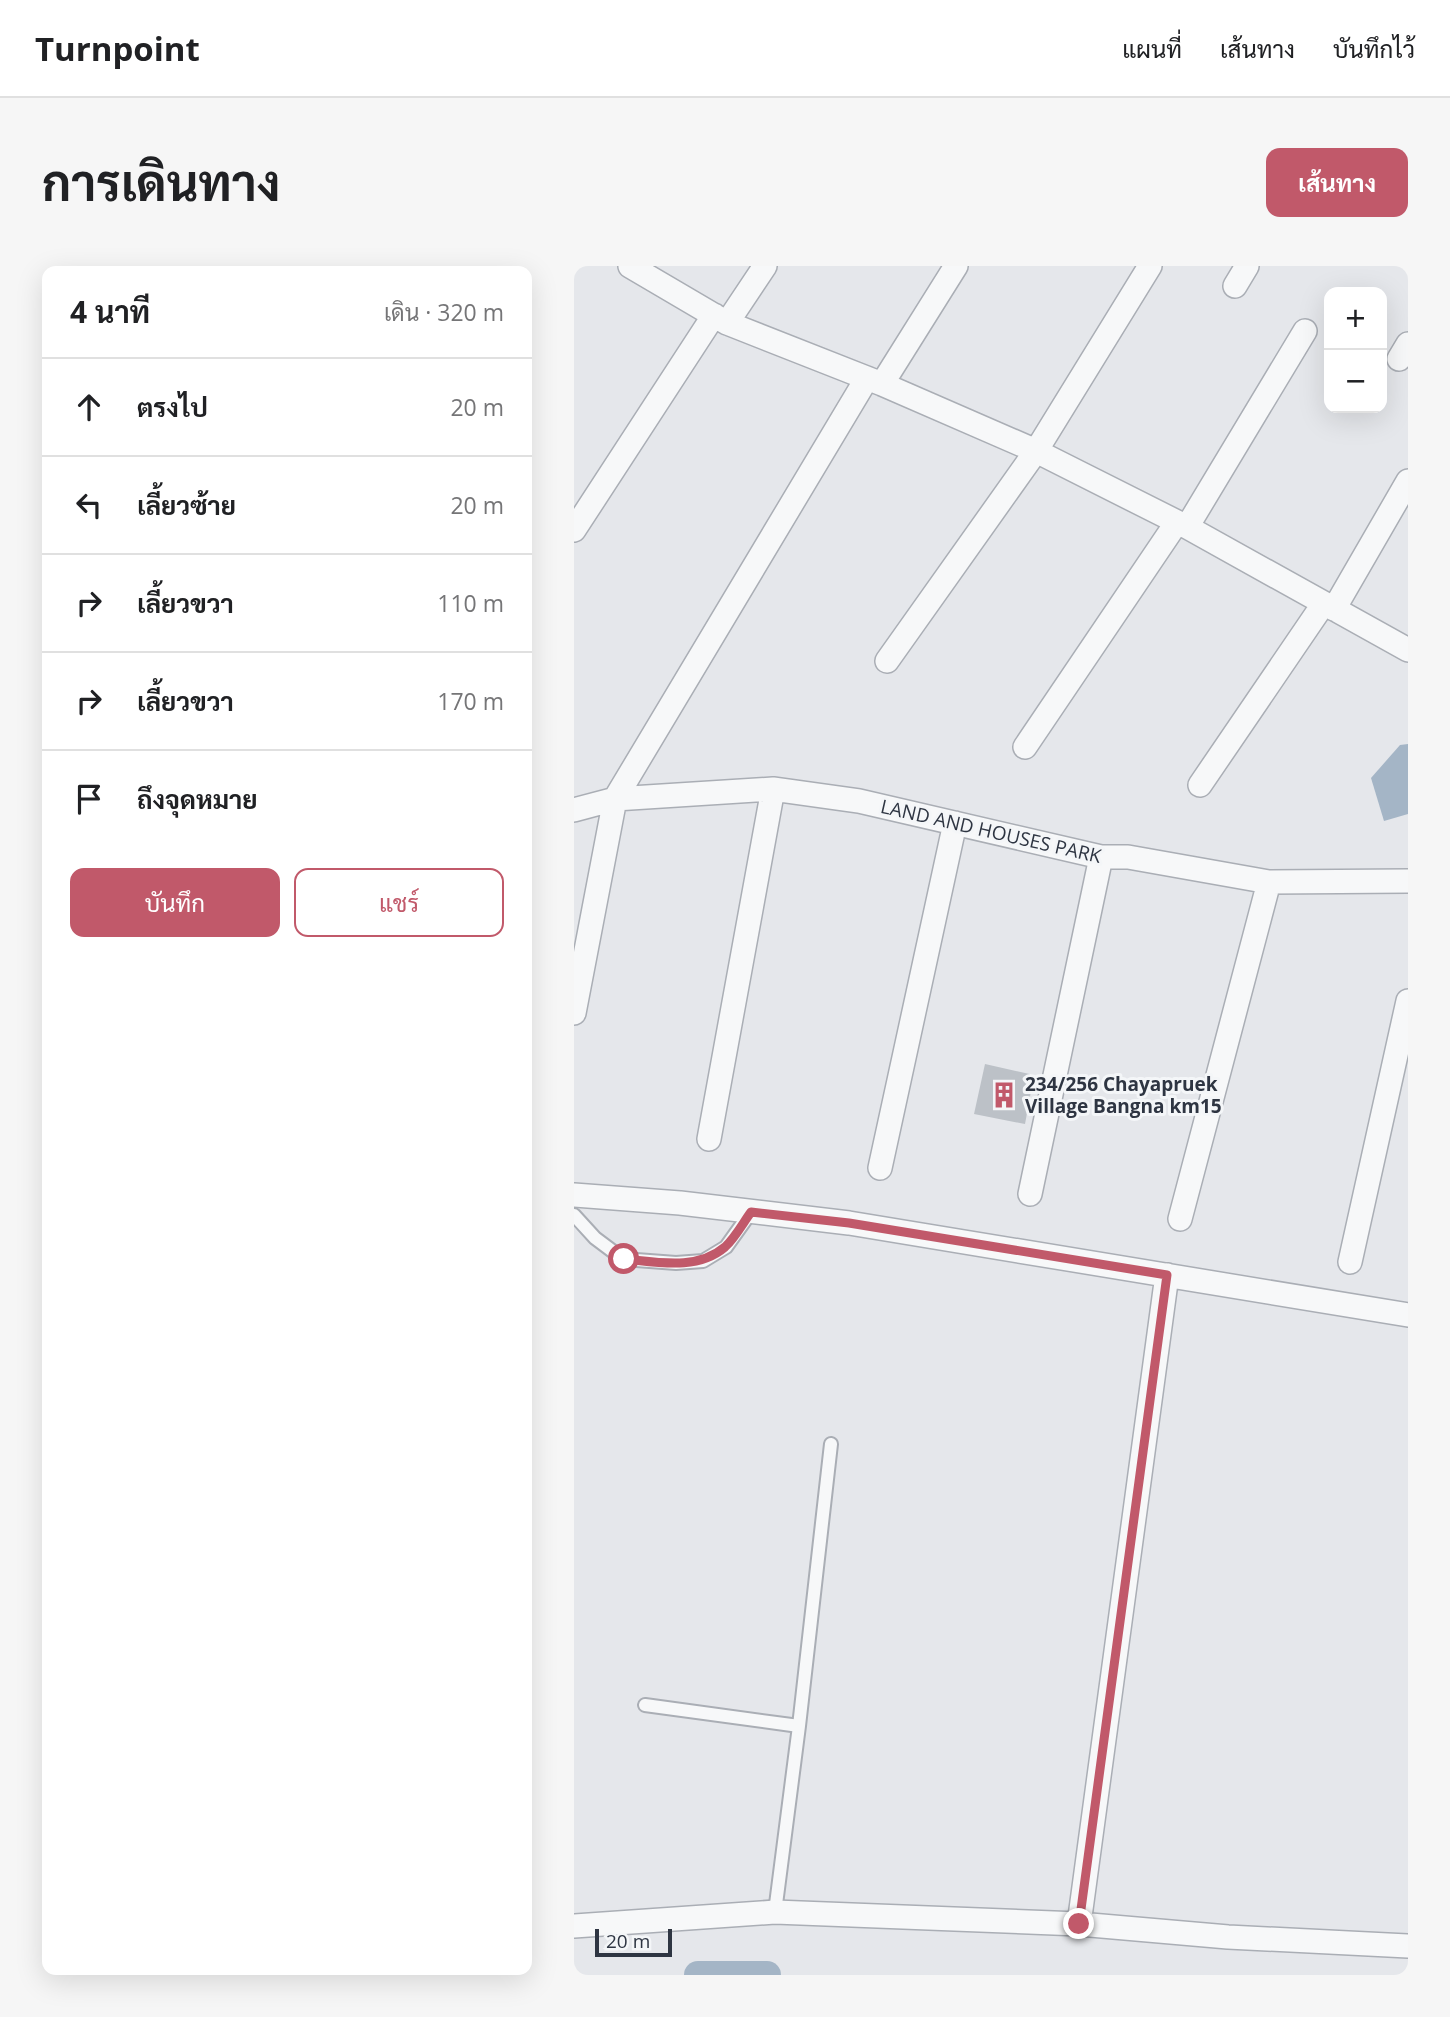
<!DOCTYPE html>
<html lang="th">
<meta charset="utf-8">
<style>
body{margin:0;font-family:"Open Sans",Sarabun,sans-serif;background:#f6f6f6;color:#202124}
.controls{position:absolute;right:21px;top:21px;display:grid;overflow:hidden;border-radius:14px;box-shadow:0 7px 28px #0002}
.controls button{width:63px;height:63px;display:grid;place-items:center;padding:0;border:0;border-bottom:2px solid #e0e0e0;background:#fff;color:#202124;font:35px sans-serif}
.scale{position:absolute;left:21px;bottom:18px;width:77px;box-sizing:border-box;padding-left:7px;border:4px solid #2e3542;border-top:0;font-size:19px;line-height:24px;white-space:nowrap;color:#2e3542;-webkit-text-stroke:5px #f4f6f8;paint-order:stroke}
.stop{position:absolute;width:21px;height:21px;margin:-16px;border:5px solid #c1596a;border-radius:50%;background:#fff}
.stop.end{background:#c1596a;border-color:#fff;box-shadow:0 2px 7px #0008}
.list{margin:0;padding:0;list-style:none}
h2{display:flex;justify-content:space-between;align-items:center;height:91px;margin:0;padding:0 28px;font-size:30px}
h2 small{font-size:23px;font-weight:400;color:#757577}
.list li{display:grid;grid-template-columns:46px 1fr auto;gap:21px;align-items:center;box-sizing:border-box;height:98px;padding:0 28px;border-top:2px solid #e0e0e0}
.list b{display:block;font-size:26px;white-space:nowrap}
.list em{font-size:23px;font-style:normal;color:#757577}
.actions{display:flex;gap:14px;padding:21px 28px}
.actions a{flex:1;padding:16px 0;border:2px solid #c1596a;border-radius:14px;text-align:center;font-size:24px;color:#c1596a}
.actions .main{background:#c1596a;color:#fff}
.icon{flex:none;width:38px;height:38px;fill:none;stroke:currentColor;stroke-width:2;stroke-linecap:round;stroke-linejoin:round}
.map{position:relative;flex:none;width:834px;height:1709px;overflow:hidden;border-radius:14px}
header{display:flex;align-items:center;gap:42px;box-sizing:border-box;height:98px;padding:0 35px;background:#fff;border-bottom:2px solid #e0e0e0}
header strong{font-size:33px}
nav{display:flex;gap:38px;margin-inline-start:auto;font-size:24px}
.intro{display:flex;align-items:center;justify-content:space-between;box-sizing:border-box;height:168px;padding:0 42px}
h1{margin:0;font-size:49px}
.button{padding:18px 32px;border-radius:14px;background:#c1596a;color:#fff;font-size:24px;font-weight:700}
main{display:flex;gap:42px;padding:0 42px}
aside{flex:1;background:#fff;border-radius:14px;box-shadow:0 7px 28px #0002}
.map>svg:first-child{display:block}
.water{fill:#a4b5c6}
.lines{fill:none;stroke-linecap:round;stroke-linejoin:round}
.canal{stroke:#a4b5c6;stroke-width:28}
.building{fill:#bcc1c7}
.service-casing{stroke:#aaaeb5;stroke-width:16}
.minor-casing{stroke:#aaaeb5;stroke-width:26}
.service{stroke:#f7f8f9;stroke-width:12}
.minor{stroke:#f7f8f9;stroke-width:23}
.route{stroke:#c1596a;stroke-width:9}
.labels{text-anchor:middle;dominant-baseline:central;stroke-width:6;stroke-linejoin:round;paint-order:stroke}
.street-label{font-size:19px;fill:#2e3542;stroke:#f4f6f8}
.poi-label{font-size:19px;font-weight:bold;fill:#2e3542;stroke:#f4f6f8;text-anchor:start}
</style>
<header>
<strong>Turnpoint</strong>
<nav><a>แผนที่</a><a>เส้นทาง</a><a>บันทึกไว้</a></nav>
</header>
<div class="intro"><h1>การเดินทาง</h1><a class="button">เส้นทาง</a></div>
<main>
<aside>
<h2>4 นาที<small>เดิน · 320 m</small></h2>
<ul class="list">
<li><svg class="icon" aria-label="ahead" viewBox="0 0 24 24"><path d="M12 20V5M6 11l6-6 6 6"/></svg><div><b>ตรงไป</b></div><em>20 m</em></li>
<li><svg class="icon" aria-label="left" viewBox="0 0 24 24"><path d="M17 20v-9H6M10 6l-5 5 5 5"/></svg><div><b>เลี้ยวซ้าย</b></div><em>20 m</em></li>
<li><svg class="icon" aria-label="right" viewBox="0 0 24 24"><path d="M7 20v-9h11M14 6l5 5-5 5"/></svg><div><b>เลี้ยวขวา</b></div><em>110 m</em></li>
<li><svg class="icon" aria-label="right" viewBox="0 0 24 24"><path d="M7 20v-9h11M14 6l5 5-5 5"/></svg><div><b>เลี้ยวขวา</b></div><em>170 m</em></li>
<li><svg class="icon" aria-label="arrive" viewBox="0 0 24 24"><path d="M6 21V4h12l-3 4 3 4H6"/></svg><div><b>ถึงจุดหมาย</b></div></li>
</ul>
<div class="actions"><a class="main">บันทึก</a><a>แชร์</a></div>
</aside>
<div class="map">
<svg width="834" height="1709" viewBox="0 0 834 1709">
<rect width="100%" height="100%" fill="#e5e7eb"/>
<path class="water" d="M834,478V548L810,555L797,512L826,479Z"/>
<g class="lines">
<path class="canal" d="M124,1709H193"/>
</g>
<path class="building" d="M411,798L460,809L451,858L400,848Z"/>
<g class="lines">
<g class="service-casing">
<path id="service" d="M0,949L21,972L49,993L102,997L129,995L152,981L177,946
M71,1439L225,1460
M201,1646L225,1460L257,1178"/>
</g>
<g class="minor-casing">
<path id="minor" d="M56,0L153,57L308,118L462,185L613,261L834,384
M661,20L673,0
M153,57L191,0
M825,93L834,78
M308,118L382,0
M613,261L731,65
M0,264L140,49
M760,343L834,215
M313,395L462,185L576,0
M451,481L603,256
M626,519L750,337
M0,544L41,533L199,523L285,535L527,591H554L695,616L834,615
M0,747L41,533L293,112
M135,873L199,523
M306,902L381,557
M456,928L527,591
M0,929L106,937L275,957L834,1049
M606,953L695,616
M776,996L834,735
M505,1658L593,1009
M0,1660L201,1646L505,1658L654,1671L834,1680"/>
</g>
<use href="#service" class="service"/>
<use href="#minor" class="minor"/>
</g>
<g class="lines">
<path class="route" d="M50,993C83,996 123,1005 151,981C161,972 169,957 177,946L275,957L593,1009L505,1658"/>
</g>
<defs>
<g id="building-bare" transform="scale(2.1)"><path d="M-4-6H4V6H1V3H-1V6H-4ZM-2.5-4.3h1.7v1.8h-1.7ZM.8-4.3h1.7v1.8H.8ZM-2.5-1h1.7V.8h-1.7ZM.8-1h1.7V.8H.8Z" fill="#c1596a" stroke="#f4f6f8" stroke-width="2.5" paint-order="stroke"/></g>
</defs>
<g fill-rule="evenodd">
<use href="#building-bare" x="430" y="829"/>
</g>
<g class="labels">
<g class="street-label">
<text transform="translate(417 565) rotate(13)">LAND AND HOUSES PARK</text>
</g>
<g class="poi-label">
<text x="451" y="818">234/256 Chayapruek<tspan x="451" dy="22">Village Bangna km15</tspan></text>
</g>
</g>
</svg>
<div class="controls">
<button>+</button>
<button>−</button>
</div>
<div class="scale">20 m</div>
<div class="stop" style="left:50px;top:993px"></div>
<div class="stop end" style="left:505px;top:1658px"></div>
</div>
</main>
